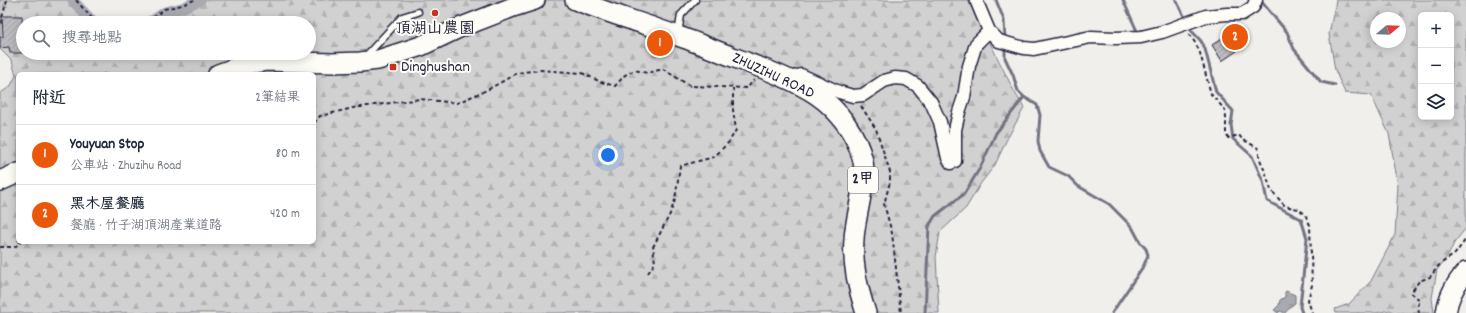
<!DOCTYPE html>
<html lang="zh-TW">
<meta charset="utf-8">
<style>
body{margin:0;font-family:Dekko,"LXGW WenKai TC",sans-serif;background:#f6f6f7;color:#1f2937}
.controls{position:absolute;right:12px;top:12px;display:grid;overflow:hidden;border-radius:6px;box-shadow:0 2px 10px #0003}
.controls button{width:36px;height:36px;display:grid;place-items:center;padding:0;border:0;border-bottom:1px solid #e0e1e3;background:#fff;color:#1f2937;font:20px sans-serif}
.compass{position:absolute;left:1370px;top:12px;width:36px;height:36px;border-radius:50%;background:#fff;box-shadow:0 2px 10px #0003;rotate:71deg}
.you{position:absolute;left:608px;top:155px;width:14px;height:14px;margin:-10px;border:3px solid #fff;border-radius:50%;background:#1a73e8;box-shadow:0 0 0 6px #1a73e833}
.badge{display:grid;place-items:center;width:26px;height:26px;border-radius:50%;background:#ea580c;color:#fff;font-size:13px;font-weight:700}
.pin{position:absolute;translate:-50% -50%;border:2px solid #fff;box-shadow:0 1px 4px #0006}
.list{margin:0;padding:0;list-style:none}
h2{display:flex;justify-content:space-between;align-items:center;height:52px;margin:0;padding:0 16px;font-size:17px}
h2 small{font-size:13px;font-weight:400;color:#747a83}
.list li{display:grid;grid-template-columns:26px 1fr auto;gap:12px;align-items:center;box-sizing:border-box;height:60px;padding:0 16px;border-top:1px solid #e0e1e3}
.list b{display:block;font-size:15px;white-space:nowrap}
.list p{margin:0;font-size:13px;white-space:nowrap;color:#747a83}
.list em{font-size:13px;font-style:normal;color:#747a83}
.icon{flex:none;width:22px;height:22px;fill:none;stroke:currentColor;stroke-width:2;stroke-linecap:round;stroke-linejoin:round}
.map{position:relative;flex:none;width:1466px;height:313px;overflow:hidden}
.search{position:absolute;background:#fff;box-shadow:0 2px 10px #0003;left:16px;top:16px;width:300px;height:44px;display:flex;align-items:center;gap:10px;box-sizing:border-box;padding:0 14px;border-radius:22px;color:#747a83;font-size:15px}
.panel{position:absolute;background:#fff;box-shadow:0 2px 10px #0003;left:16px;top:72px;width:300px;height:172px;border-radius:6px}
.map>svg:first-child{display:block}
.forest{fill:url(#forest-firs);stroke:#7a7a86;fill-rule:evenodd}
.water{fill:url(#water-ripples);stroke:#737381}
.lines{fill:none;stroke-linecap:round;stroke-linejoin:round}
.stream{stroke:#737381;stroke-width:3}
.canal{stroke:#a9a9b0;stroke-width:11}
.building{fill:url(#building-hatch);stroke:#22223b}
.lane-casing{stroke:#22223b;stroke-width:9}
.street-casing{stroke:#22223b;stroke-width:15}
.primary-casing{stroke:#22223b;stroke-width:22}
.path{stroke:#22223b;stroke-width:2;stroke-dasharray:4 3;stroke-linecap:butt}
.lane{stroke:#fdfcf7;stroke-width:6}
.street{stroke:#fdfcf7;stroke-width:12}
.primary{stroke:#fdfcf7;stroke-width:19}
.poi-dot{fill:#c8321e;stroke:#fdfcf7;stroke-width:1.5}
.labels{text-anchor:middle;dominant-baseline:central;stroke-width:4;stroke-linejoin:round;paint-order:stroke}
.shield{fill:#fdfcf7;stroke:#646373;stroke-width:1}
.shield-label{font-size:15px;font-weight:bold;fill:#22223b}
.poi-label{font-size:16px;fill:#22223b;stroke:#fdfcf7}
.street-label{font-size:16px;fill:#22223b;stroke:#fdfcf7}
</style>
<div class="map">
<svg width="1466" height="313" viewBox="0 0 1466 313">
<defs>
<pattern id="forest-firs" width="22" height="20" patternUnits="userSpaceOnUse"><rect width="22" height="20" fill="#d2d1d1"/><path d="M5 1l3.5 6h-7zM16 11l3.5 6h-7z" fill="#b4b3b4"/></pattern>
<pattern id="water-ripples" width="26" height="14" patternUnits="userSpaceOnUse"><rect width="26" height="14" fill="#a9a9b0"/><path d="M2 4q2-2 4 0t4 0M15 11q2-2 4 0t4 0" fill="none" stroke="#898990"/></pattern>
<pattern id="building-hatch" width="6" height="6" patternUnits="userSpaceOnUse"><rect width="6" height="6" fill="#bcbcc0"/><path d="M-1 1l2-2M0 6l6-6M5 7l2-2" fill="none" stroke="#a1a1a6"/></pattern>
</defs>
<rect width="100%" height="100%" fill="#f0efec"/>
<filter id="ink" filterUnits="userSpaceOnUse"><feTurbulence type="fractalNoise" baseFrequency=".025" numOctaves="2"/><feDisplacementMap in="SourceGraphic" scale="8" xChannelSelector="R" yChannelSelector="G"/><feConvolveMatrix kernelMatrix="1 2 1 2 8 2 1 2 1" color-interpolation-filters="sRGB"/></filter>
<g filter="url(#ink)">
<path class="forest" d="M0,0H71L86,19L93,23H23V53H309V23H147L199,0H971L982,27L1014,91L1024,108L1006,141L995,165L981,183L966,208L940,232L936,257L939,313H0V93L10,87L16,76L12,61L0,49ZM18,74H314V242H18Z
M1336,0H1466V228L1454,243L1449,254L1437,270L1432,298L1434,313H1394L1390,310L1376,313H1336L1335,309L1349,304L1371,281L1395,235L1398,185L1389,134L1371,95L1345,93L1335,70L1329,34ZM1421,15H1451V117H1421ZM1376,18H1400V42H1376Z"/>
<path class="water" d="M1286,291L1295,295V303L1291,306L1285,313L1280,311L1278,313L1274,310L1279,305L1280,300L1285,297V292Z"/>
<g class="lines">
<path class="stream" d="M996,0L1004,20L1005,40
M1123,0L1137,31
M1176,0L1185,18
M1260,0L1287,32L1294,49L1321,82L1335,85
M1187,26L1201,41L1205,49L1216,92L1233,111L1231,125L1233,139L1252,156L1263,181L1267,201L1301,219L1307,238L1300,307L1302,313
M1005,46V58L1013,75L1018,91L1024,97L1037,105L1040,115L1038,141L1040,151L1049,167L1068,176L1078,186L1109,204L1132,227L1140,242L1146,249L1148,255L1144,265L1112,313
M925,313L929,226L935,216L964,194L980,168L996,133L1024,97"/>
<path class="canal" d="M73,0L74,2L94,23
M145,23L154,20L165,12L182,8L200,0"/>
</g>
<path class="building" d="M2,16H22L23,53H10L9,47L0,48V37H3Z
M1239,26L1248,39L1235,48L1237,51L1222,61L1212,45Z"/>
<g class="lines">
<g class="lane-casing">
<path id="lane" d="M678,34L681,15L695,0
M365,57L402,17L418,12"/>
</g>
<g class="street-casing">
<path id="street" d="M976,0L989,31L999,41L1024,48L1034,49L1091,37L1116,38L1141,37L1162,32L1206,16L1227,14H1242L1253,7L1256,0
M786,79L801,75L839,92L853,96L863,95L884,81L895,78L906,79L918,86L931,102L940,122L948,158L951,163L955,161V130L959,112L964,97L969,66L976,44L989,31"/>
</g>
<g class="primary-casing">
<path id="primary" d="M575,0C608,13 642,23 675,35C696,42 717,51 738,59C764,69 793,79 817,95C839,110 857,135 863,161C867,182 855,217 854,239C852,265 858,288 866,313
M218,74L246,64L266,61L332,63L360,62L378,60L421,46L459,28L513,7L535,0
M0,181L18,173
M1446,313C1448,298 1456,283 1466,272"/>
</g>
<path class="path" d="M76,0L96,23
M125,23H129
M140,23L153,18L164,9L182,5L194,0
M0,24L7,0
M1189,34L1196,44L1200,53L1211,94L1225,110L1226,118V133L1228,138L1239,135L1242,139L1258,148L1259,152V157L1266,174L1271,190L1285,206L1298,209L1305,214L1310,225L1312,285L1308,300L1312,313
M861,106L876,129L890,172V182L884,204L892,233L901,313
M314,123L320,116L353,108L420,99L457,103L489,89L517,73L540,70L582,73L601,82L615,86L625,75L635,70L647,73L663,69L690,86L747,88L754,80
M0,247H15L21,242
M648,273L655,263L653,247L670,214L675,200L680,166L714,157L729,142L736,130L733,110V88
M1419,313L1418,305L1420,300L1411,293L1419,281L1430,277L1440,264L1455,254L1466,239"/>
<use href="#lane" class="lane"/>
<use href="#street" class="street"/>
<use href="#primary" class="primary"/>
</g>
</g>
<g class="poi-dot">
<circle cx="435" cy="13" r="4"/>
<rect x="389" y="63" width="8" height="8" rx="2"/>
</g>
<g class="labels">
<rect class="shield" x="848" y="167" width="30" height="26" rx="3"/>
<g class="shield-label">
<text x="863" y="180">2甲</text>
</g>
<g class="poi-label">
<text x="435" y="29">頂湖山農園</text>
<text x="401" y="67" text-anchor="start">Dinghushan</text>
</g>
<g class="street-label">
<text transform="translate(773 76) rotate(25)">ZHUZIHU ROAD</text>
</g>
</g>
</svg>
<div class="controls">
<button>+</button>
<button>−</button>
<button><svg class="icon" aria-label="layers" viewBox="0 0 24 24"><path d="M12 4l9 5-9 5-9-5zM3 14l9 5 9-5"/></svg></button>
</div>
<svg class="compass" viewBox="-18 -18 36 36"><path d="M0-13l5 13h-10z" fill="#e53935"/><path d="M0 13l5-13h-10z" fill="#747a83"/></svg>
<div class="you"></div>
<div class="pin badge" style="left:660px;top:43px">1</div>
<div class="pin badge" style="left:1235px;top:37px">2</div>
<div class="search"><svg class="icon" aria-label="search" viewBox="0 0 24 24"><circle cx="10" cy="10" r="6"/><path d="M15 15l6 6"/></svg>搜尋地點</div>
<section class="panel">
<h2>附近<small>2筆結果</small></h2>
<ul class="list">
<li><span class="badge">1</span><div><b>Youyuan Stop</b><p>公車站 · Zhuzihu Road</p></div><em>80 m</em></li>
<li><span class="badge">2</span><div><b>黑木屋餐廳</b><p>餐廳 · 竹子湖頂湖產業道路</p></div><em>420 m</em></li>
</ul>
</section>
</div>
